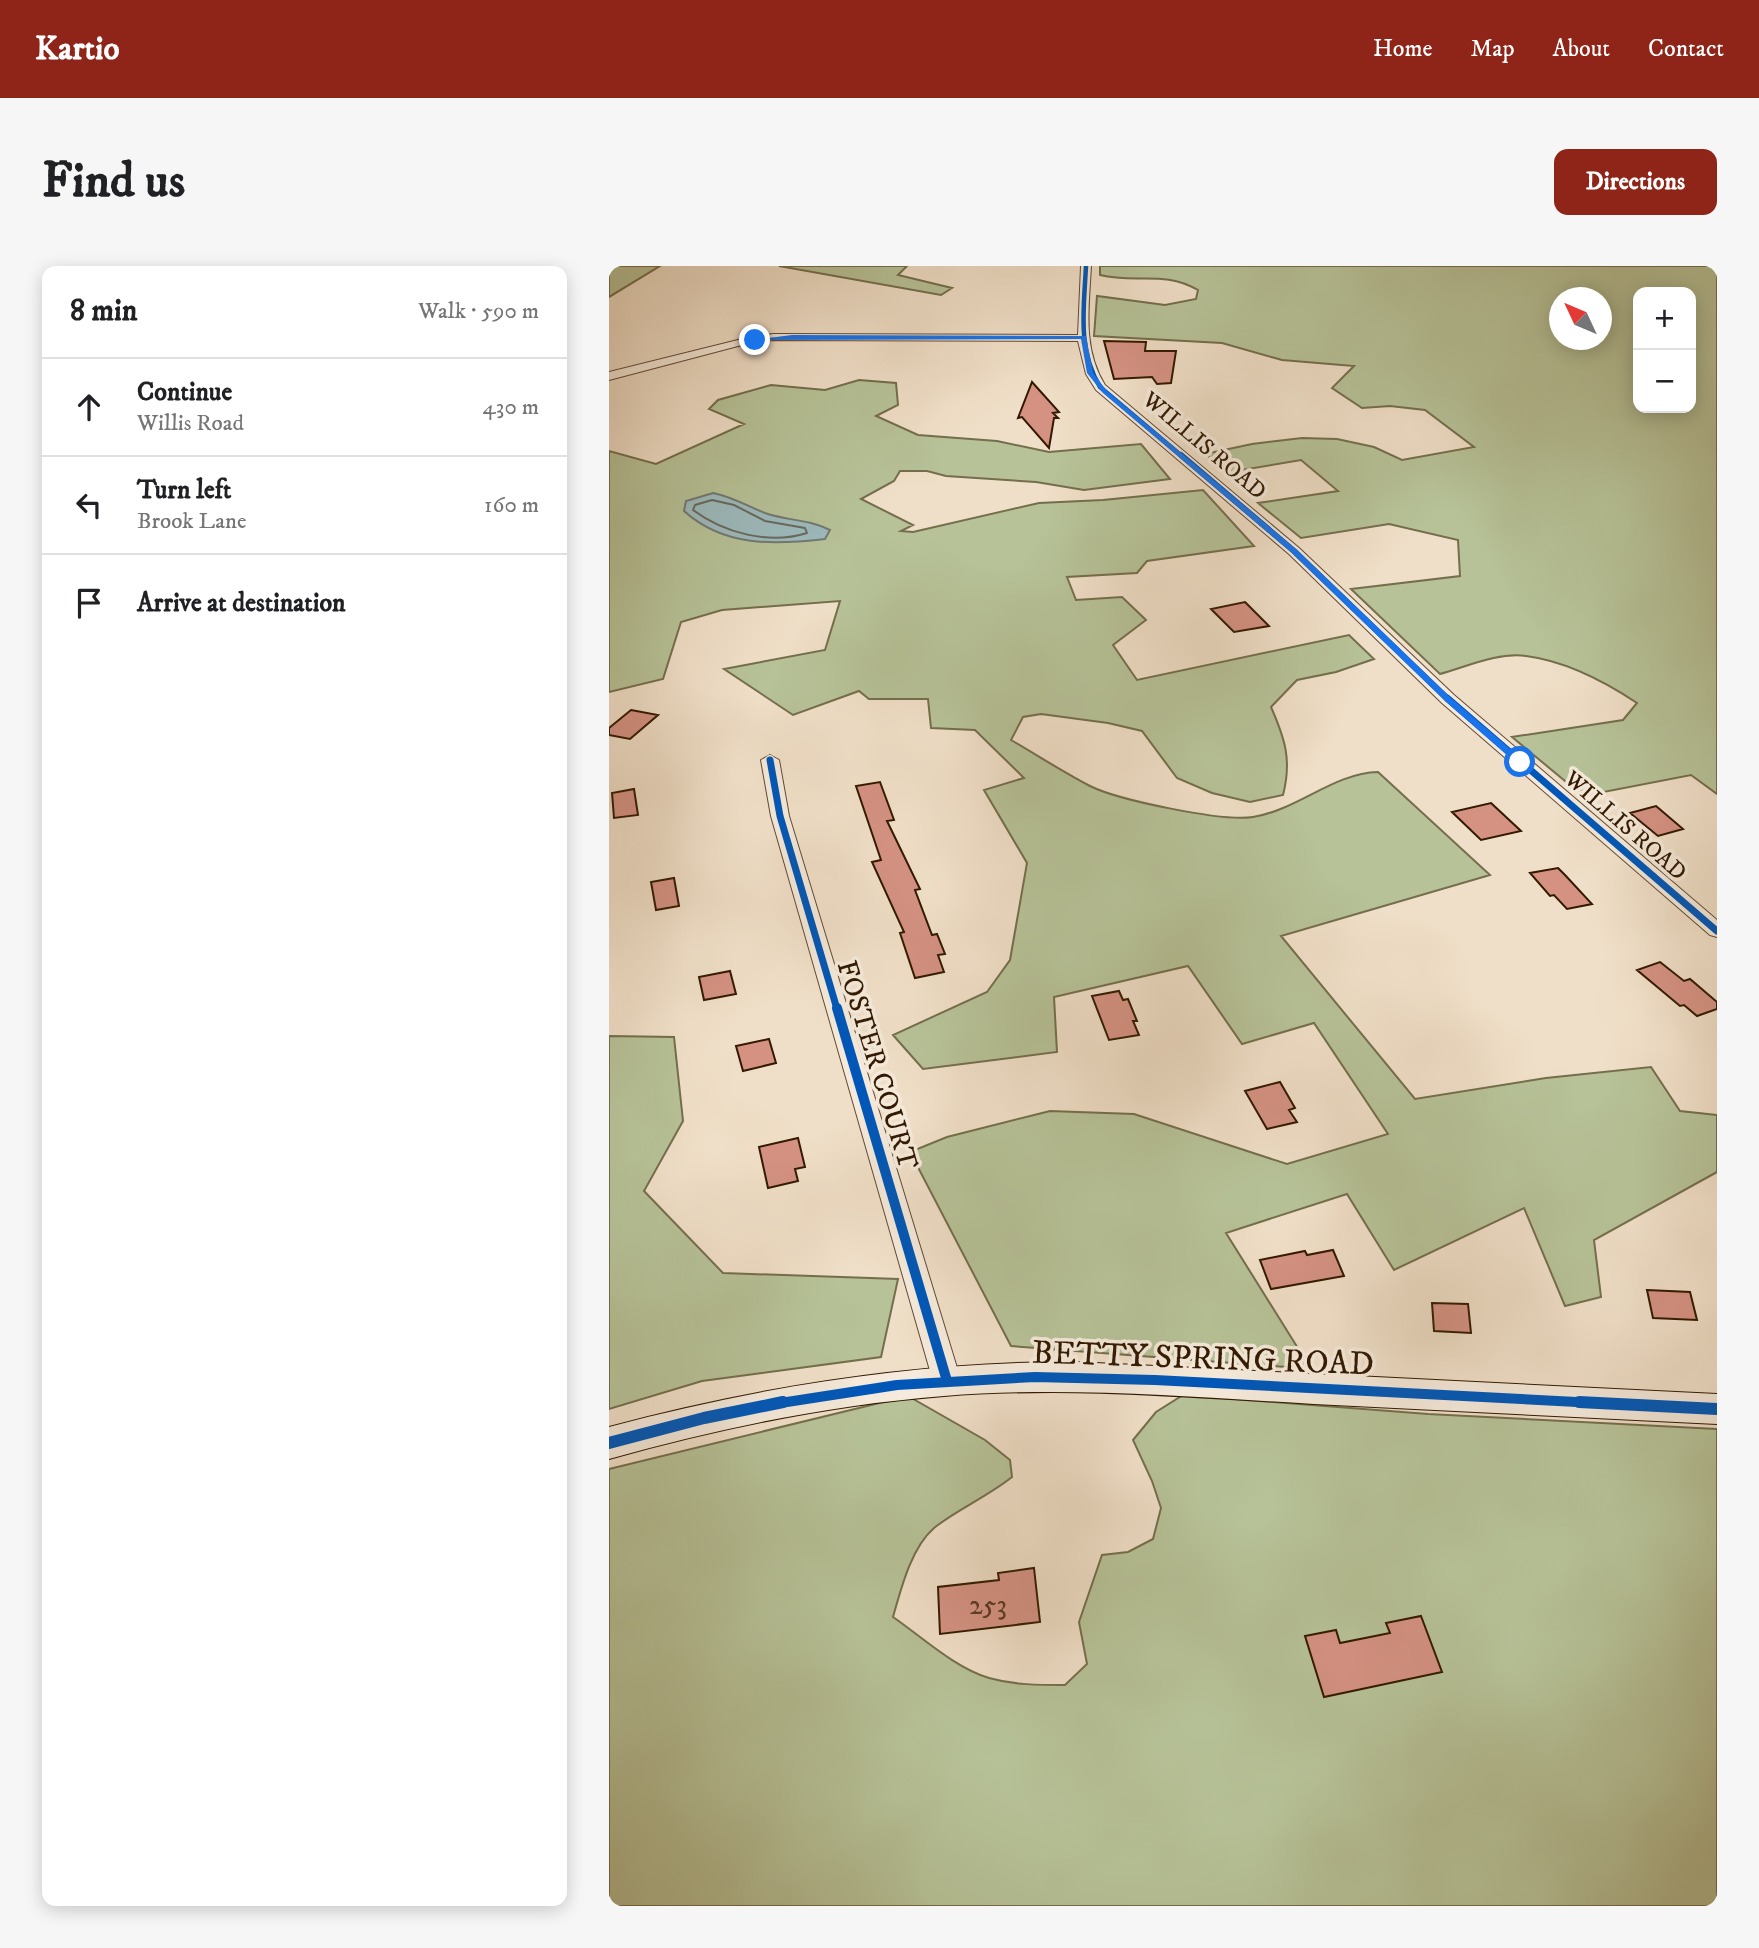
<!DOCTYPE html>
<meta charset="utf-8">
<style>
body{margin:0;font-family:"IM FELL DW Pica",serif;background:#f6f6f6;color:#202124}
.controls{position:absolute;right:21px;top:21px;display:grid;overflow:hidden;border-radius:14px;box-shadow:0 4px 18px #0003}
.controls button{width:63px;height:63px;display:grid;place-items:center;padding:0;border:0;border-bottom:2px solid #e0e0e0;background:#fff;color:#202124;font:35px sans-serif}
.compass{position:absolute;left:940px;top:21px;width:63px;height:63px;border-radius:50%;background:#fff;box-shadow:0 4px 18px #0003;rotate:314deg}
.stop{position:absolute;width:21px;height:21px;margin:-16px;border:5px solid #1a73e8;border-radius:50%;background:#fff}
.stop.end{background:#1a73e8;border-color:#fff;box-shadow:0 2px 7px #0008}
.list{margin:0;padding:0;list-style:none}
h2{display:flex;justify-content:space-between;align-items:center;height:91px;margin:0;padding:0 28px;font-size:30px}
h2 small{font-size:23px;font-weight:400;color:#757577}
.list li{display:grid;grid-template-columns:46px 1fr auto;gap:21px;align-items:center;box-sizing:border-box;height:98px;padding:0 28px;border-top:2px solid #e0e0e0}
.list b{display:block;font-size:26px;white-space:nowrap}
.list p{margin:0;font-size:23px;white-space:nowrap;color:#757577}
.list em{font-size:23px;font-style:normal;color:#757577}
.icon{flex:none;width:38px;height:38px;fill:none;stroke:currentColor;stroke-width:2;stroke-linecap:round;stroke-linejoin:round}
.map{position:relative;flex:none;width:1108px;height:1640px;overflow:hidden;border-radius:14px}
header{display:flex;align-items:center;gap:42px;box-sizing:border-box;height:98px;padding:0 35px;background:#8f2418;color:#fff}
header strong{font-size:33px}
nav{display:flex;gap:38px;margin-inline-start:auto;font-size:24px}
.intro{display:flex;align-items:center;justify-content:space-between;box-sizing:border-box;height:168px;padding:0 42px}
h1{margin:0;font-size:49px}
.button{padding:18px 32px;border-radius:14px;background:#8f2418;color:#fff;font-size:24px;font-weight:700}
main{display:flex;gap:42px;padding:0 42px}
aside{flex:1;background:#fff;border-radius:14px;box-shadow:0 4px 18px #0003}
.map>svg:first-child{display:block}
.green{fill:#b7c298;stroke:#746e4c;stroke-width:2;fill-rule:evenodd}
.water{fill:#9dbbbe;stroke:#727a72;stroke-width:2}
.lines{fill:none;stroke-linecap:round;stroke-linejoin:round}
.shore{stroke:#686a5f;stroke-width:2}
.building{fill:#d59283;stroke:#321900;stroke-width:2}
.street-casing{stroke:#624a32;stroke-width:2}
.secondary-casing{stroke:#321900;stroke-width:2}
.street{fill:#f5eadb;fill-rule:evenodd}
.secondary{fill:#f5eadb;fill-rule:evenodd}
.cycleway-far4-casing{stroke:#f5eadb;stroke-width:7}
.cycleway-far3-casing{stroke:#f5eadb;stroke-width:9}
.cycleway-far2-casing{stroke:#f5eadb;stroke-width:10}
.cycleway-far1-casing{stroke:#f5eadb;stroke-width:14}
.cycleway-casing{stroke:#f5eadb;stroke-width:17}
.cycleway-far4{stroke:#0057b8;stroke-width:4.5}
.cycleway-far3{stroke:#0057b8;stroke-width:6}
.cycleway-far2{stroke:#0057b8;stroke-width:7}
.cycleway-far1{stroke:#0057b8;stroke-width:10}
.cycleway{stroke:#0057b8;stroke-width:12}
.route{fill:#1a73e8}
.labels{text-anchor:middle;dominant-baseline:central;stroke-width:7;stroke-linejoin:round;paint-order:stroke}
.far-street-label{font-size:23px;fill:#321900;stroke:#f5eadb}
.street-label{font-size:28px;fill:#321900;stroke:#f5eadb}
.near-number-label{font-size:28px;fill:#5b3721}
.near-street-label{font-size:33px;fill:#321900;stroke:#f5eadb}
</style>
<header>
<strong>Kartio</strong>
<nav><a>Home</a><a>Map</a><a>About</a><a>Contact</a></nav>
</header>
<div class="intro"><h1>Find us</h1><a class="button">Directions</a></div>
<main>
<aside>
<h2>8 min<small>Walk · 590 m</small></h2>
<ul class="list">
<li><svg class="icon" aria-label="ahead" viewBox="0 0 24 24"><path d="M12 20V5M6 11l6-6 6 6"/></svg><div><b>Continue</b><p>Willis Road</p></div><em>430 m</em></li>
<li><svg class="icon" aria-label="left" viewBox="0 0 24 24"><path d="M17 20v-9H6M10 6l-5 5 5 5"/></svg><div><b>Turn left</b><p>Brook Lane</p></div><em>160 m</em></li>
<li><svg class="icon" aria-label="arrive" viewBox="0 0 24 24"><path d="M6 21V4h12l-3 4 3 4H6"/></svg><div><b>Arrive at destination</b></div></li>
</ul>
</aside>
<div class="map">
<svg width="1108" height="1640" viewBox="0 0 1108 1640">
<rect width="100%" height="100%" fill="#f0dfc8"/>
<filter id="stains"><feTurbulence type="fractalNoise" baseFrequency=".00286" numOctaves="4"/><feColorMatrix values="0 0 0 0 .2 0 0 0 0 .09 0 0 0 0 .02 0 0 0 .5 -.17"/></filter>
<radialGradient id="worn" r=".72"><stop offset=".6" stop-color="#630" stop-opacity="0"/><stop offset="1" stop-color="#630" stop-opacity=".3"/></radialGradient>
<path class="green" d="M0,0H51L0,31Z
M170,0H298L289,9L343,22L332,29Z
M491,0H1108V528L1082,509L974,530L903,471L1014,454L1028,437C995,415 956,395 917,390C889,386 857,401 831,408L742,323L851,310L849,274L780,258L692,272L649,237L729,225L692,194L621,206L596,188L643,178L693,172L728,173L765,181L793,194L865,181L816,144L781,140L753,142L723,122L745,100L673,94L613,77L485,70L488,30L556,39L587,33L589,24C555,4 527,18 491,9ZM1029,26H1082V142H1029ZM950,32H992V74H950Z
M250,114L287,117L289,139L267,150L309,169L388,175L440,186L532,178L561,213L475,224L427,216L337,210L318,205H291L285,215L252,233L304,259L292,265L304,266L430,237L494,234L594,224L645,280L538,295L528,307L458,311L467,334L513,331L537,354L504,379L528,414L740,369L765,393L727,406L688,414L662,441C676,473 683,494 674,529L641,536L603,527L568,512L533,465L499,457L432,448L414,451L402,474C428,489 454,506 481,520C509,534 614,556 644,551C688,544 725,507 769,506L881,609L672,670L806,833L937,812L1042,801L1071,845L1108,849V906L985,974L992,1031L956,1040L915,942L785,1004L738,928L617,967L702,1103L402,1080L301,886L338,871L441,845L525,848L678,898L779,868L705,757L633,778L579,700L445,731L448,786L314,803L284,769L378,726L401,694L418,597L375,524L415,512L366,464L322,462L319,433H260L250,425L184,449L115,403L216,384L231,335L113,344L72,356L54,413L0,426V185L47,198L135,158L100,143L109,134L162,119L216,124Z
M0,770L65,771L74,855L35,925L114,1007L289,1013L272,1091L93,1115L0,1143Z
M574,1129L819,1148L1108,1163V1640H0V1203L299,1130L376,1174L401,1194L403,1211C378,1231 347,1244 325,1262C302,1282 292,1323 284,1351C313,1371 346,1402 380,1412C405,1419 430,1419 456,1419L478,1398L470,1356L493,1289L519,1286L544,1273L552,1242L543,1215L524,1174L547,1146Z"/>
<path class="water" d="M104,227C124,231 138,240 156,247C178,255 200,253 221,264L216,273C165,279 115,281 75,245L77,235Z"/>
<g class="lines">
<path class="shore" d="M103,234L125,239L156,255L196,262L198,267C160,279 115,267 84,244L86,239Z"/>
</g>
<path class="building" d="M495,75L537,76L536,85H567L562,117L548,118L543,111L505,113Z
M423,116L450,146L444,147L449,152H445L440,182L413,151L409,152Z
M636,336L660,360L625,366L602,343Z
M22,444L49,449L21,473L0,469V462Z
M271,516L285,554L278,555L311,623L306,624L323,669L328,668L336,688L329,689L335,706L306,712L291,667L295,666L263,596L272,594L247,520Z
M25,523L29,549L5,552L3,527Z
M882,537L912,565L872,574L843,546Z
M1047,540L1074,563L1049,570L1021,547Z
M949,602L956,609L983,638L958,643L945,629L941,630L921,607Z
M65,612L70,640L47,644L42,616Z
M1051,696L1075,715L1081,713L1108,736V743L1088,750L1075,739L1071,740L1028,704Z
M121,705L127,728L95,734L90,711Z
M510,725L514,734L519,733L528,755H524L530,769L500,774L483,730Z
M160,773L167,797L134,805L127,780Z
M671,816L686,842L680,844L688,856L658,863L636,825Z
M189,872L196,901L186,903L189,915L159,922L150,881Z
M724,984L735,1010L662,1023L651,994L696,985L698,989Z
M1038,1024L1081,1026L1088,1054L1044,1052Z
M823,1037L859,1038L862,1067L825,1065Z
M425,1302L431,1356L331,1368L329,1321L390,1314L389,1307Z
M812,1350L833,1406L715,1431L696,1370L727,1364L731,1377L781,1367L777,1357Z"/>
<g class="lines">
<g class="street-casing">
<path id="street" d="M472,0H482C480,41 473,82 496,119L690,282L845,429L1108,654V671L1101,669L833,437L680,288L487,124L477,108L469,75L164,74L129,80L0,114V106L129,74L164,68L469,69Z
M161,489L170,494L180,550L352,1115L348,1123L338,1126L328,1123L324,1115L162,550L152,494Z"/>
</g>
<g class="secondary-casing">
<path id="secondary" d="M466,1096L1108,1128V1158C974,1151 839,1145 705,1138C582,1131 459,1120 335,1130C221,1139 110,1162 0,1193V1161C153,1120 307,1096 466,1096Z"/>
</g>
<use href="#street" class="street"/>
<use href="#secondary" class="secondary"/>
<g class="cycleway-far4-casing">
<path id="cycleway-far4" d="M477,0C475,42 468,83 491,121L574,191"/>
</g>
<g class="cycleway-far3-casing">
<path id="cycleway-far3" d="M572,189L685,285L840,434"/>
</g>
<g class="cycleway-far2-casing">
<path id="cycleway-far2" d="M838,432L1108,665
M161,494L171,550L228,743"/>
</g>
<g class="cycleway-far1-casing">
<path id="cycleway-far1" d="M228,742L338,1115
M165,1138L288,1119L426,1111L546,1114L1006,1138"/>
</g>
<g class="cycleway-casing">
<path id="cycleway" d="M970,1136L1108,1143
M0,1177L95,1152L174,1136"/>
</g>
<use href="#cycleway-far4" class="cycleway-far4"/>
<use href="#cycleway-far3" class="cycleway-far3"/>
<use href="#cycleway-far2" class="cycleway-far2"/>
<use href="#cycleway-far1" class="cycleway-far1"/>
<use href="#cycleway" class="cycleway"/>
</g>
<path class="route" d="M183,69L477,70L484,107L498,125L688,284L842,432L916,496L908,498L836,435L683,287L494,127L478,107L472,73L143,74Z"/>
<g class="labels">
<g class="far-street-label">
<text transform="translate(595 180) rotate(40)">WILLIS ROAD</text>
<text transform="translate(1016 560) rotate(41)">WILLIS ROAD</text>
</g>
<g class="street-label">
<text transform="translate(268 799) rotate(73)">FOSTER COURT</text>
</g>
<g class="near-number-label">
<text x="379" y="1339">253</text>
</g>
<g class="near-street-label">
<text transform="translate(594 1093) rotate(2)">BETTY SPRING ROAD</text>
</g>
</g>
<rect width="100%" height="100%" filter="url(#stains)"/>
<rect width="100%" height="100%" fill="url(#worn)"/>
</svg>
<div class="controls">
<button>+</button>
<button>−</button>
</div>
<svg class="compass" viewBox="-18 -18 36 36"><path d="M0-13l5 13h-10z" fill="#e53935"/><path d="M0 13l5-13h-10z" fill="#757577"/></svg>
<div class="stop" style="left:911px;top:496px"></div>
<div class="stop end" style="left:146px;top:74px"></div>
</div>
</main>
